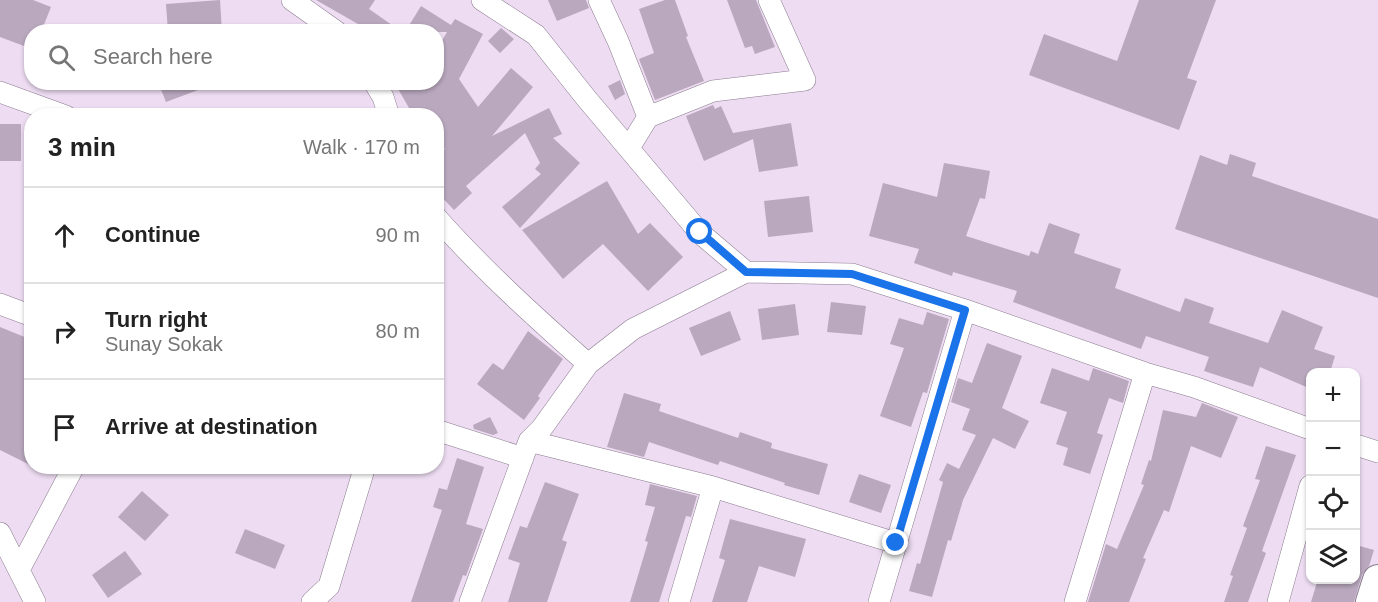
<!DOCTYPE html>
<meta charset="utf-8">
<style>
body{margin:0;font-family:Helvetica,sans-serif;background:#f6f6f6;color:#222}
.controls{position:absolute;right:18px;bottom:18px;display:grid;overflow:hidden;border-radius:12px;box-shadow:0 2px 4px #0004}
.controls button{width:54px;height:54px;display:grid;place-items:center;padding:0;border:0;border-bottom:2px solid #e0e0e0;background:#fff;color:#222;font:30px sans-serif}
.stop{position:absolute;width:18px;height:18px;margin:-14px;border:4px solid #1a73e8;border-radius:50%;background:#fff}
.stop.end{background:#1a73e8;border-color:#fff;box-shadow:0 2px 6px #0008}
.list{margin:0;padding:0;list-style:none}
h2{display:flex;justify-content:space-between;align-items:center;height:78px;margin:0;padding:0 24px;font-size:26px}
h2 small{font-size:20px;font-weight:400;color:#767676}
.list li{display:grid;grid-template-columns:39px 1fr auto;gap:18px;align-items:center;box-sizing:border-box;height:96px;padding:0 24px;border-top:2px solid #e0e0e0}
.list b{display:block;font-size:22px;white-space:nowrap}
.list p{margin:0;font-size:20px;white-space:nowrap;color:#767676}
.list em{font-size:20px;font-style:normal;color:#767676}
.icon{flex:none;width:33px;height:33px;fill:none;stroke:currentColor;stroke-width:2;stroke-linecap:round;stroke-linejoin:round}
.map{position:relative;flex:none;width:1378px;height:602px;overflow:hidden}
.search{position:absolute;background:#fff;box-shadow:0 2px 4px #0004;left:24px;top:24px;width:420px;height:66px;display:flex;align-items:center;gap:15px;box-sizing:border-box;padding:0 21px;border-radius:24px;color:#767676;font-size:22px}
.panel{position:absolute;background:#fff;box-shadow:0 2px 4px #0004;left:24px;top:108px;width:420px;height:366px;border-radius:24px}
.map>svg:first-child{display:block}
.building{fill:#b9a8be}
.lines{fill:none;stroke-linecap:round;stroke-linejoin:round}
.street-casing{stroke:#8b7b8f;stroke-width:22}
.secondary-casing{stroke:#8b7b8f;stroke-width:32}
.street{stroke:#fff;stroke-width:21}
.secondary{stroke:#fff;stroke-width:30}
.route{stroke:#1a73e8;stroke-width:8}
</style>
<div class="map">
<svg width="1378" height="602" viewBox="0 0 1378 602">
<rect width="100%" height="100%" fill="#eddcf2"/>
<path class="building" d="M0,0H33L51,7L41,32H30L24,46L0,37Z
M220,0L222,32H168L166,4Z
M316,0H375L369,9L402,32H372Z
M548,0H586L589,8L557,21Z
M665,0H675L688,36L686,37L704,81L655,100L639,59L654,53L639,9Z
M727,0H756L775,47L755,54L752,46L745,48Z
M1139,0H1216L1187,78L1197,81L1179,130L1029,75L1044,34L1117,61Z
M421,6L451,25L455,19L483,34L459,79L478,107L511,68L533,87L492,136L549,108L562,134L553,138L580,163L520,228L502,207L541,174L535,169L540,163L525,133L466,186L472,193L454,210L436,191V153L445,149L436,136V116H423L419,109L412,113L394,82H436V51L447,32H405Z
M501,28L514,39L500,53L488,41Z
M620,80L625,94L615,100L608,86Z
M158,82H213L214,84L166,102Z
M713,105L715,109L721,106L733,133L791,123L798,166L759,172L753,139L704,161L686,116Z
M0,124H21V161H0Z
M1230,154L1256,163L1252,176L1378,219V298L1175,229L1200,155L1227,165Z
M944,163L990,171L985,199L980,198L966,236L1029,256L1031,251L1038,254L1049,223L1080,234L1074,253L1121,269L1115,288L1180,312L1185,298L1214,308L1209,323L1268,343L1282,310L1323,327L1314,349L1335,356L1330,372H1311V389L1260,367L1253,387L1204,371L1209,357L1146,336L1141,349L1013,302L1017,291L953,272L952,276L914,263L919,249L869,236L883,183L937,197Z
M607,181L638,234L650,223L683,257L648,291L603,244L563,279L522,230Z
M809,196L813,232L768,237L764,201Z
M831,302L866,306L862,335L827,332Z
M795,304L799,335L762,340L758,309Z
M730,311L741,340L701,356L689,328Z
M927,312L949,319L927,393L923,392L911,427L880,416L904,348L890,344L899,318L923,325Z
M0,327L32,340V466L0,450Z
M528,331L563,359L538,396L540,398L524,420L477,384L493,363L503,370Z
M987,343L1022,356L1002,408L1029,421L1015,449L993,438L963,500L951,541L948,540L932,597L909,591L917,563L920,564L943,482L939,480L947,463L959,469L976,435L962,430L970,409L951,402L958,378L972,383Z
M1052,368L1089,381L1093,368L1129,381L1123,403L1109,398L1097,433L1103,435L1090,474L1063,465L1068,448L1056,444L1067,412L1040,403Z
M624,393L661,404L659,411L738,438L740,432L772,443L771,448L828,464L819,495L784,485L785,483L720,461L718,465L649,442L644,457L607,447Z
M1202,403L1238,417L1221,458L1191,446L1169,512L1164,510L1143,558L1146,559L1129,602H1088L1106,544L1117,549L1144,485L1141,484L1149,460L1151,461L1163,410L1196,417Z
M490,417L498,433L493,435L474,429L473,425Z
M1266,446L1296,455L1262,551L1266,553L1248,602H1224L1233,576L1230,575L1247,528L1243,526L1260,480L1255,479Z
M457,458L484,467L466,524L483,529L466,576L463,575L453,602H411L442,510L433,507L439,488L447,490Z
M859,474L891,485L881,513L849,502Z
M545,482L579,494L562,540L567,542L547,602H508L520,563L508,559L520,526L527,528Z
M650,484L697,496L691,517L686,516L659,602H630L648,542L645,541L655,507L645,505Z
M142,491L169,515L145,541L118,517Z
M730,519L806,539L795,577L759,566L747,602H712L725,560L719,558Z
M245,529L285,545L275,569L235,553Z
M1356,545L1374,550L1369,566L1362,575L1354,602H1311L1318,579H1356Z
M125,551L142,574L108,598L92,575Z"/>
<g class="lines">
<g class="street-casing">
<path id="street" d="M292,0L337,32
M482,0L536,35L586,98L700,233L746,272L852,274L965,310L1145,373L1194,387L1310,429
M599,0L618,41L648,117L629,148
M374,82L383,97L389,116
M0,92L66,116
M648,117L713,91L805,80L769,0
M436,217C483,270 535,317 588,364L633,329L746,272
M0,304L32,316
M436,430L523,458
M529,441L713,487L896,543
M1356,445L1378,452
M0,533L35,602
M19,570L74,466
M312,602L329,586L365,466
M470,602L529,441L542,428L588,364
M679,602L713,487
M879,602L965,310
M1075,602L1145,373
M1278,602L1310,486"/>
</g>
<g class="secondary-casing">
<path id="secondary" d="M1371,602L1378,580"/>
</g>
<use href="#street" class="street"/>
<use href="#secondary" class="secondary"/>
</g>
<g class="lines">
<path class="route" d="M700,232L746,272L852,274L965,310L896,543"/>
</g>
</svg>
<div class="controls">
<button>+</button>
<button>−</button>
<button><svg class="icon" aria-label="locate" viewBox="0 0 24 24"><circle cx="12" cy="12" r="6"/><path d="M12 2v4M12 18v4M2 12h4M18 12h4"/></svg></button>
<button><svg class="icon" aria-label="layers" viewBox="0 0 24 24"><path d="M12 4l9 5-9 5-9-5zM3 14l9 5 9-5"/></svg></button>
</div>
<div class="stop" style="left:700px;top:232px"></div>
<div class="stop end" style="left:896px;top:543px"></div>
<div class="search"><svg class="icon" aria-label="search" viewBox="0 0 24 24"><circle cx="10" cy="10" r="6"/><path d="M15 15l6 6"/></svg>Search here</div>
<section class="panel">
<h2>3 min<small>Walk · 170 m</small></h2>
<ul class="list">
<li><svg class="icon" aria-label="ahead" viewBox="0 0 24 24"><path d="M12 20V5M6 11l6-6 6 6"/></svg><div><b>Continue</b></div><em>90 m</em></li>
<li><svg class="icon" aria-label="right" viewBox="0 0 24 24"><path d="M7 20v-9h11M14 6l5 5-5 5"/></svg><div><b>Turn right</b><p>Sunay Sokak</p></div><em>80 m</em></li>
<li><svg class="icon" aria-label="arrive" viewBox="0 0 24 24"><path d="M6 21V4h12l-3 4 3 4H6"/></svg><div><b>Arrive at destination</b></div></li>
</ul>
</section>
</div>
